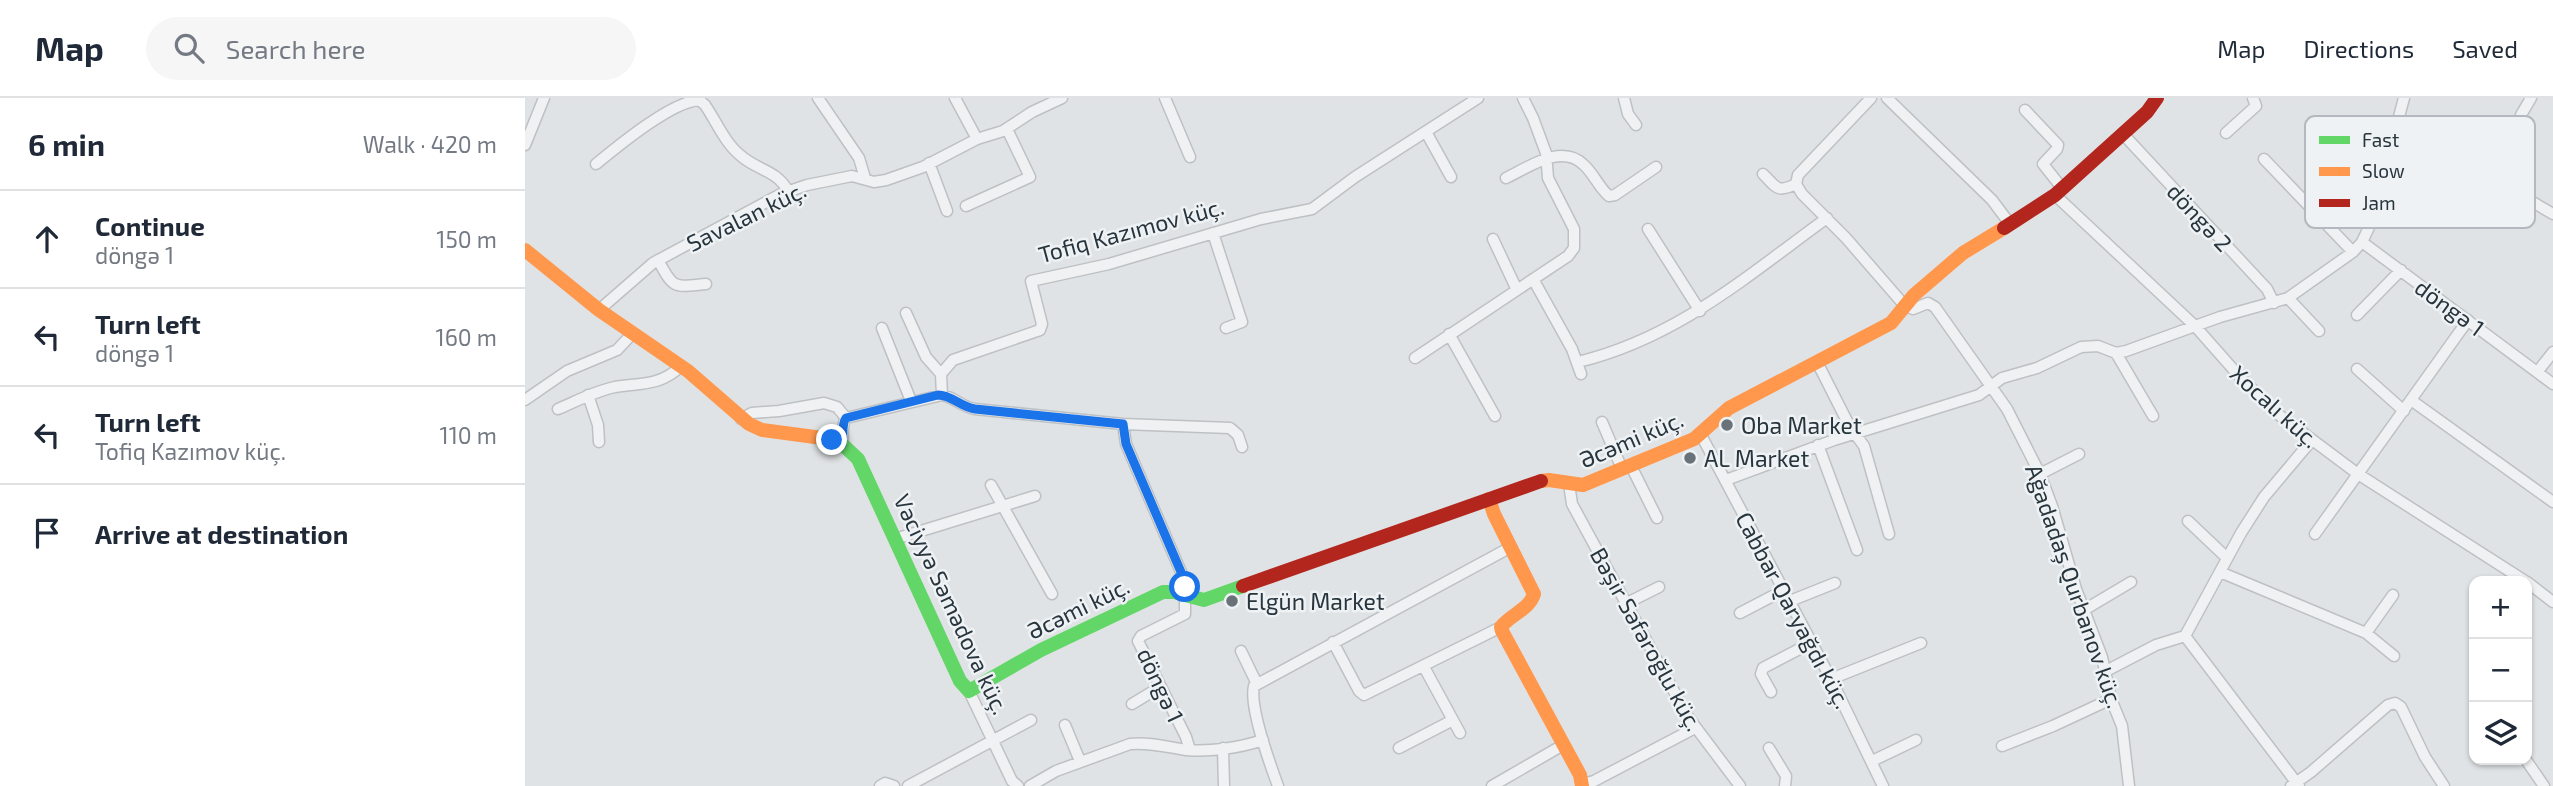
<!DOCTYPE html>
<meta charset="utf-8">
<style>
body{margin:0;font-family:"Exo 2",sans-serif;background:#f6f6f7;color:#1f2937}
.controls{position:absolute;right:21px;bottom:21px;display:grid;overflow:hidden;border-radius:14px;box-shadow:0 2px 5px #0004}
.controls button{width:63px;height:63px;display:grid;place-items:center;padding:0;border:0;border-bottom:2px solid #e0e1e3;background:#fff;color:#1f2937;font:35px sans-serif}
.stop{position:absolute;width:21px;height:21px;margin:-16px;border:5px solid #1a73e8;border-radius:50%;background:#fff}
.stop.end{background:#1a73e8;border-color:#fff;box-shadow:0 2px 7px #0008}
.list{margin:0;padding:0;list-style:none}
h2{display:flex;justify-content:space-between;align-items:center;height:91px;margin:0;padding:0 28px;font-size:30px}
h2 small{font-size:23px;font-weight:400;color:#747a83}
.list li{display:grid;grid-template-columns:46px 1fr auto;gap:21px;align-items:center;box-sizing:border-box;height:98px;padding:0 28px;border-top:2px solid #e0e1e3}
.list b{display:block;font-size:26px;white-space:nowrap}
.list p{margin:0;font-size:23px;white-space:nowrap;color:#747a83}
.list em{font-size:23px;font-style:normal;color:#747a83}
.icon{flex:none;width:38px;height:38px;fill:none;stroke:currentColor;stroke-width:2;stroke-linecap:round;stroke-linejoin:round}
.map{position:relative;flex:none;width:2028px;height:688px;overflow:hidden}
header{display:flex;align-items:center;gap:42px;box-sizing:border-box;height:98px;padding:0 35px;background:#fff;border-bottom:2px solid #e0e1e3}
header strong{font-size:33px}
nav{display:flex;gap:38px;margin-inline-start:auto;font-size:24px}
.search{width:490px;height:63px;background:#f6f6f7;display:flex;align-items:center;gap:18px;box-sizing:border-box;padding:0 24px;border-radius:38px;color:#747a83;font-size:26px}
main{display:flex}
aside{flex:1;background:#fff}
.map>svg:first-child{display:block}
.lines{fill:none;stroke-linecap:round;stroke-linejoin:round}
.street-casing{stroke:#bec1c3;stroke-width:13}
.street{stroke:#f0f1f2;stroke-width:10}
.fast{stroke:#63d668;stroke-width:14}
.slow{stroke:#ff974d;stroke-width:14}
.jam{stroke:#b3261e;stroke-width:14}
.route{stroke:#1a73e8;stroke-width:9}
.poi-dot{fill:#687278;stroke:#eef2f5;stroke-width:2.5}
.labels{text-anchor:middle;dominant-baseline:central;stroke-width:5;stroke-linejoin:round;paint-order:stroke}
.street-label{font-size:23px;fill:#28353d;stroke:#eef2f5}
.poi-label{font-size:23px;fill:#28353d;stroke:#eef2f5;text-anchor:start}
.key{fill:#eef2f5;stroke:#b3b9be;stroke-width:2}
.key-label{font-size:19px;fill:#28353d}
</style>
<header>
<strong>Map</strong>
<div class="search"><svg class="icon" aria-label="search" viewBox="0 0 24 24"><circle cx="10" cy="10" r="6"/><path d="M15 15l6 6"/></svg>Search here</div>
<nav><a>Map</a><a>Directions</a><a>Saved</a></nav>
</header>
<main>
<aside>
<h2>6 min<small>Walk · 420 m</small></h2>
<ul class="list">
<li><svg class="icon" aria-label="ahead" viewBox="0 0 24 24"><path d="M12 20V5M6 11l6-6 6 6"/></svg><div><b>Continue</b><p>döngə 1</p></div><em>150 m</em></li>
<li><svg class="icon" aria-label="left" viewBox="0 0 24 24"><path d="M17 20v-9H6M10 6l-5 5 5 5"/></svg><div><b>Turn left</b><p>döngə 1</p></div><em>160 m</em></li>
<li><svg class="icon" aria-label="left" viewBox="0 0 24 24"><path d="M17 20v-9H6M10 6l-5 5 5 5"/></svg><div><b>Turn left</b><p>Tofiq Kazımov küç.</p></div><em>110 m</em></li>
<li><svg class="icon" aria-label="arrive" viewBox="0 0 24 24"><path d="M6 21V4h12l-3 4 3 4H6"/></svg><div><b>Arrive at destination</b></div></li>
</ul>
</aside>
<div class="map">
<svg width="2028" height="688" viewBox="0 0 2028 688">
<rect width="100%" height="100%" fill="#e0e3e5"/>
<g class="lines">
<g class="street-casing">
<path id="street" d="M293,0L334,60L340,80
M430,0L452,41
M640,0L665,59
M1099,0L1103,16L1111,27
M1346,0L1273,77L1271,86L1277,96L1321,140L1380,208L1388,211L1403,205L1410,209L1482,311L1515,376L1527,408L1551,491L1577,559L1586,601L1597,628L1604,688
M1362,0L1467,102L1485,126
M1500,12L1533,47L1532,51L1518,66L1537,90
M1996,17L2006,0
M1872,25L2028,116
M901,34L926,79
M1701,35L1731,8L1728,0
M1598,36L1742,191L1749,205
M0,47L19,0
M1816,54L1856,86
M1739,61L1828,154
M404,65L422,113
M71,66C93,48 146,4 174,2L180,7C191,23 200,45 215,57C231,72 252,72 263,93
M1238,76C1252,90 1252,95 1271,86
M981,80C1004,69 1037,45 1059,67C1069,76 1074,90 1084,98L1090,97L1131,69
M1530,97L1670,228L1715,279L1754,317L1833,376L2000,483
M441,108L505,79L482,31
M1123,131L1175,213
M688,135L717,224L701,230
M968,141L992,192
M1837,144L2028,286
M133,162C149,192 149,189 181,186
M1008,181L1047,251L1056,276
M1763,200L1794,233
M74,212L128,165L256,96L282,87L327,78L349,84L361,82L398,69L452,41L478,33L507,14L537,0
M381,215L401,259L416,276
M1832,217L1876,172
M357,230L386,303
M924,236L970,318
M1591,255L1628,318
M890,260L1043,158L1049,150V131L1023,80L1021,55L1008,20L998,0
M1053,264C1152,240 1222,178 1302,120
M1292,264L1325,329L1339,348L1364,436
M1832,271L1879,313
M2013,273L2028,254
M63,297L73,327L74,344
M417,297C429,299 437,309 450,311L598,326L601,346L656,474L660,489V516L616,538L613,543L661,639L665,652
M0,302L42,273L92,252L107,236
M1886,302L2028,404
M33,311C52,303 70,293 90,289C115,285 136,288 156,268
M216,321L227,315L254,313L299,305L312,309L321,320
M1077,324L1097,371
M598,326L705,330L713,337L717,349
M1176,337L1306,581L1358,688
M317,346C319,337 316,327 321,320L417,297L416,276L428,262L515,232L517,226L506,183L584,166L736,121L787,111L830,79L953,0
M1293,347L1332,452
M1106,368L1132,420
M1515,376L1554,356
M1201,382L1309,342L1454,297L1477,280L1512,270L1556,249L1573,248L1591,255L1601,253L1695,219L1763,200L1828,154L1837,144L1845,127L1879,0
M1044,386L1047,406L1163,619L1215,688
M466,387L527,496
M1663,423L1702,460
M1790,436L1943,222
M370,441L510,398
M1695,474L1841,535L1869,558
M2002,484L2028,504
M1265,503L1310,485
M1102,505L1134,489
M1559,512L1606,484
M1215,515L1259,492
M1841,535L1868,497
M1660,538L1774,688
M808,544L834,593L839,597L976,529
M716,553L732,586
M899,569L935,635
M1581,573L1631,547L1660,538L1716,435L1739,399L1786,343
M1306,581L1396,545
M444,593L487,683L493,688
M1246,594L1236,576L1238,570L1286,545
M607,606L635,589
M540,627L555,663
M1477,648L1528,628L1586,601
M698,650L699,688
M874,650L928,622
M1244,650L1261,678L1260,688
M2001,662L2019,688
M1347,663L1391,642
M1057,686L1069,683L1170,630
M355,688L360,685L369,688
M383,688L506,622
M505,688L531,673L605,646C624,644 642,649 661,652C685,654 714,650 738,642
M753,688C745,666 724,609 729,588L986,449
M967,688L1038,647
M1766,688L1786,674L1863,607L1870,605L1876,609L1900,659L1919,688"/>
</g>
<use href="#street" class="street"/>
<path class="fast" d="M290,339L317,346L333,361L435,583L444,593L516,552L638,494H649L679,502L718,488"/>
<path class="slow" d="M0,152L74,212L163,273L224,326L237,332L290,339
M1016,383L1024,382L1058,387L1169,341L1204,310L1366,225L1389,197L1438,155L1479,130
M964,401L969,416L1009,496C1004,512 986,516 976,529L977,533L1055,677L1057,688"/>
<path class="jam" d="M1479,130L1530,97L1622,14L1632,0
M718,488L1016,383"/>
</g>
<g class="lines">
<path class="route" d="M307,342L317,346C319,338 316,327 321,320L413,297C427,297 435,309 450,311L598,326L601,346L656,474L660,489"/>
</g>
<g class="poi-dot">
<circle cx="1202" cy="327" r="7"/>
<circle cx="1165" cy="360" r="7"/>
<circle cx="707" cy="503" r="7"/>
</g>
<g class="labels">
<g class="street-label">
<text transform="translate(221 118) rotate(-26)">Savalan küç.</text>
<text transform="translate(1675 119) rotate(47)">döngə 2</text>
<text transform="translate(606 132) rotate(-15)">Tofiq Kazımov küç.</text>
<text transform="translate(1925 209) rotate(36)">döngə 1</text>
<text transform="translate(1750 308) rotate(42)">Xocalı küç.</text>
<text transform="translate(1106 341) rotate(-23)">Əcəmi küç.</text>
<text transform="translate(1550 488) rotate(71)">Ağadadaş Qurbanov küç.</text>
<text transform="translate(427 506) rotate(65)">Vəciyyə Səmədova küç.</text>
<text transform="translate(553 510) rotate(-26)">Əcəmi küç.</text>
<text transform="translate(1269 512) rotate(62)">Cabbar Qaryağdı küç.</text>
<text transform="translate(1122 541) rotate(61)">Bəşir Səfəroğlu küç.</text>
<text transform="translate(636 587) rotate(65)">döngə 1</text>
</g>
<g class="poi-label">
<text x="1216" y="327">Oba Market</text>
<text x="1179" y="360">AL Market</text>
<text x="721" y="503">Elgün Market</text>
</g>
</g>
<rect x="1780" y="18" width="230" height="112" rx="10" class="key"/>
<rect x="1794" y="38" width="31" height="8" fill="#63d668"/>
<rect x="1794" y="69" width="31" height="9" fill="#ff974d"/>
<rect x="1794" y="101" width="31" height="8" fill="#b3261e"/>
<g class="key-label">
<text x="1837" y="49">Fast</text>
<text x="1837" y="80">Slow</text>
<text x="1837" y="112">Jam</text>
</g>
</svg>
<div class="controls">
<button>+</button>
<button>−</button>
<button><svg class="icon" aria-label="layers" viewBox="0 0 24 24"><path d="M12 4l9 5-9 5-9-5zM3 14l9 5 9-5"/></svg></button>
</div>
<div class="stop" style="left:660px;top:489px"></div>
<div class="stop end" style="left:307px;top:342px"></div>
</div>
</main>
